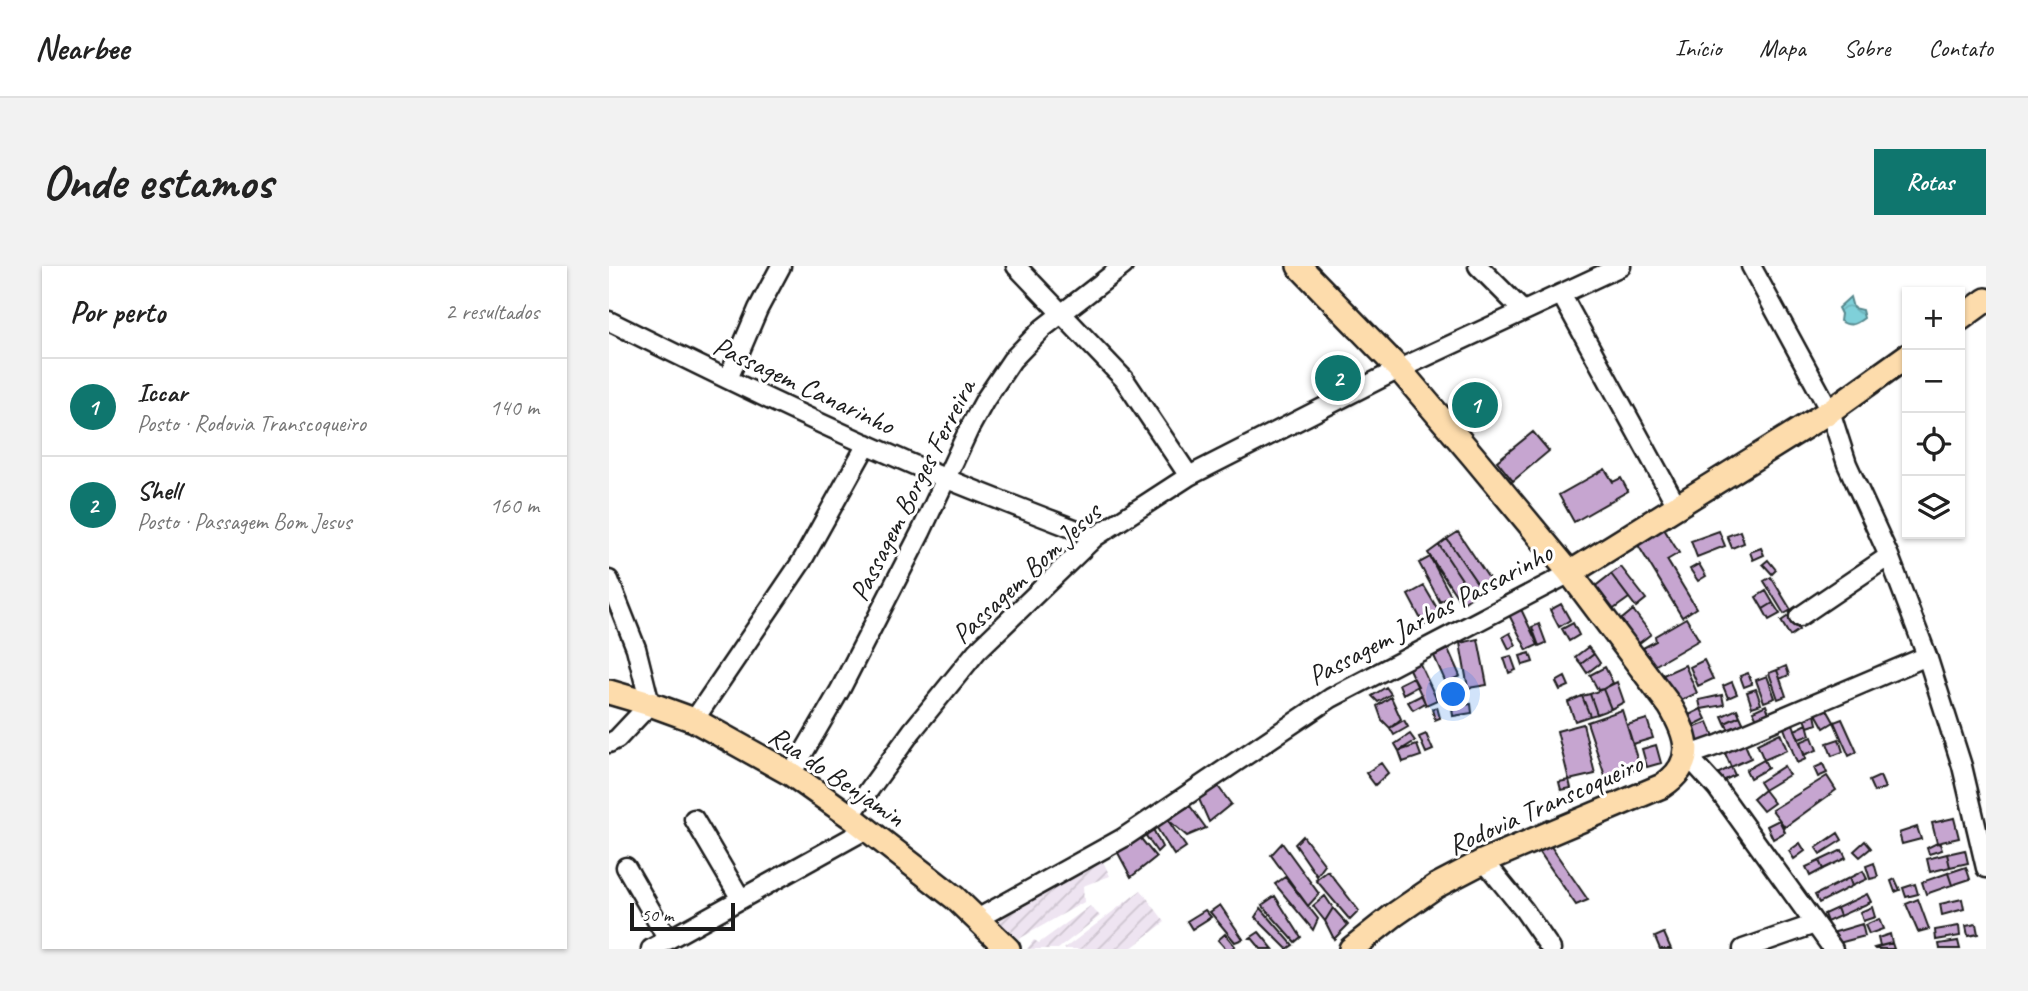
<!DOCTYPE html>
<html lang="pt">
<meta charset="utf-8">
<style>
body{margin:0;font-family:Caveat,sans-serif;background:#f2f2f2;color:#222}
.controls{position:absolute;right:21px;top:21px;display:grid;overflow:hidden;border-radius:0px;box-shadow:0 2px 5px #0004}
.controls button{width:63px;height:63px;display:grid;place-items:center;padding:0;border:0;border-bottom:2px solid #e0e0e0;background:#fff;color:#222;font:35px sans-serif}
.scale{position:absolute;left:21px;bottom:18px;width:105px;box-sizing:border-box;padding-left:7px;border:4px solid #1c1c1c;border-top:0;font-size:19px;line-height:24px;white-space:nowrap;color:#1c1c1c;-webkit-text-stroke:5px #fff;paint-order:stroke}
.you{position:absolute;left:845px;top:429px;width:24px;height:24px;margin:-18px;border:5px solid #fff;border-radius:50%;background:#1a73e8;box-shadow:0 0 0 10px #1a73e833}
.badge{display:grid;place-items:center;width:46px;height:46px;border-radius:50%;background:#0f766e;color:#fff;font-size:23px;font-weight:700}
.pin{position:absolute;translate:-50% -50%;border:4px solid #fff;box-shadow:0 2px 7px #0006}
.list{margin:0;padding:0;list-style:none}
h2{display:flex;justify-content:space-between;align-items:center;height:91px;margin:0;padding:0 28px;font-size:30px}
h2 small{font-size:23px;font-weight:400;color:#767676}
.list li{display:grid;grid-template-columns:46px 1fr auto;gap:21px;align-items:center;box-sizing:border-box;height:98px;padding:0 28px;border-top:2px solid #e0e0e0}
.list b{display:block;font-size:26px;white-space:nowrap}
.list p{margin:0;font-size:23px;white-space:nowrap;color:#767676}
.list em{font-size:23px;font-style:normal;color:#767676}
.icon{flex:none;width:38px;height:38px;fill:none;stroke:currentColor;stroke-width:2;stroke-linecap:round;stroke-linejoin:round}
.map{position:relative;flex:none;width:1377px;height:683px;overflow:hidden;border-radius:0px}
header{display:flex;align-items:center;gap:42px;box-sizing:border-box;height:98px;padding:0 35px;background:#fff;border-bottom:2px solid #e0e0e0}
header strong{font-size:33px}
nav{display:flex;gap:38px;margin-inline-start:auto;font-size:24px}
.intro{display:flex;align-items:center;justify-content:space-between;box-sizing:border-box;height:168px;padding:0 42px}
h1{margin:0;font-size:49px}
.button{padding:18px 32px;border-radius:0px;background:#0f766e;color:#fff;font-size:24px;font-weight:700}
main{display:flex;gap:42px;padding:0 42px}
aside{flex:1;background:#fff;border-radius:0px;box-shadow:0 2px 5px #0004}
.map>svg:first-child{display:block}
.industrial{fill:url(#industrial-furrows)}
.water{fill:url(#water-waves);stroke:#57888d;stroke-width:2}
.building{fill:#c6a5d0;stroke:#1c1c1c;stroke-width:2}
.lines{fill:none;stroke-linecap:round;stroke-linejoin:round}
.minor-casing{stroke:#1c1c1c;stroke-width:23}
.major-casing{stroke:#1c1c1c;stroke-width:28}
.minor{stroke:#fff;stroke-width:18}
.major{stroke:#fddcac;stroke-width:23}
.labels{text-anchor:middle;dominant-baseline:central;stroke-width:6;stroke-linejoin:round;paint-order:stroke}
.street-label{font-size:28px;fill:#1c1c1c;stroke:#fff}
</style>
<header>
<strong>Nearbee</strong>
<nav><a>Início</a><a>Mapa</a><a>Sobre</a><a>Contato</a></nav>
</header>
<div class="intro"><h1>Onde estamos</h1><a class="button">Rotas</a></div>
<main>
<aside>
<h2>Por perto<small>2 resultados</small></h2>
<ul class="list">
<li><span class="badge">1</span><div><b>Iccar</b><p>Posto · Rodovia Transcoqueiro</p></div><em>140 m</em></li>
<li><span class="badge">2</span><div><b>Shell</b><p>Posto · Passagem Bom Jesus</p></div><em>160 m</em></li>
</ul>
</aside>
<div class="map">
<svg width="1377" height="683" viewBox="0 0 1377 683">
<defs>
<pattern id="industrial-furrows" width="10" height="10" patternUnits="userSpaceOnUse" patternTransform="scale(1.75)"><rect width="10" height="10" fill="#eee4f1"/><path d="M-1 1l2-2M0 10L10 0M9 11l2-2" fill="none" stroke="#ccc3ce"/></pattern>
<pattern id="water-waves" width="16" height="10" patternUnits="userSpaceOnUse" patternTransform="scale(1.75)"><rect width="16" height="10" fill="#7fd0d9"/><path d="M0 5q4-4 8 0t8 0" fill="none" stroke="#6db2ba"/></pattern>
</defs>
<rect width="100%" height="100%" fill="#fff"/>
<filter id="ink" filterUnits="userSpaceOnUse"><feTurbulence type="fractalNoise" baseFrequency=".0143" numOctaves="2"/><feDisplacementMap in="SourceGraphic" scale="14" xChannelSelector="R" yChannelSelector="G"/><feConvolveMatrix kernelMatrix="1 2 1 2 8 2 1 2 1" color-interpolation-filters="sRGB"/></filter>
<g filter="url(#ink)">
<path class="industrial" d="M489,585L501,610L474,620L475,636L410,673L388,656Z
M532,624L556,656L521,683H455Z
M481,640L491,650L449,683H418L425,674L430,677Z"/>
<path class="water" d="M1241,31L1244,42L1253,44L1255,52C1246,59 1241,61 1231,55L1232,48L1229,42Z"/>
<path class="building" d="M741,94L750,102L738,115L743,120L733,128L715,109L723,101L728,105Z
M877,119L888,131L855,160L844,147Z
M924,166L940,185L904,215L888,195Z
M996,203L1004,216L1012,212L1019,225L965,256L950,229Z
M1055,263L1070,287L1058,294L1087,342L1073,351L1029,279Z
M1110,265L1116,280L1088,291L1082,275Z
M1131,265L1135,277L1123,282L1118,270Z
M849,266L883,317L873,324L838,273Z
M838,273L873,324L864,330L830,279Z
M830,279L864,330L853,338L819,287Z
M1152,282L1155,289L1144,294L1141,286Z
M821,291L842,330L831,336L810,297Z
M1159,294L1167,304L1163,308L1154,298Z
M1090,298L1097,310L1089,315L1081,303Z
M1012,301L1037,333L1027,341L1002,308Z
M1002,308L1020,332L1002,345L984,322Z
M1162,311L1182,344L1175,348L1155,315Z
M815,320L832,349L815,359L799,329Z
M1157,325L1164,337L1154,343L1147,331Z
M1164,337L1171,348L1160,354L1154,343Z
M952,338L961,354L950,361L941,344Z
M911,341L929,379L918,384L899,347Z
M1024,344L1042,368L1025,381L1007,358Z
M1181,349L1190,364L1181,370L1172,355Z
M1077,352L1090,374L1045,400L1034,382L1047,375L1046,370Z
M964,357L970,369L960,375L953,363Z
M930,358L937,377L930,380L923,361Z
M901,367L907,379L900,383L894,371Z
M869,373L878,419L859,422L851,377Z
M979,381L985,388L972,398L966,391Z
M839,383L851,410L837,417L825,390Z
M921,387L924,396L914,399L911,390Z
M985,388L991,397L978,407L972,398Z
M902,390L907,404L900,407L895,392Z
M1095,394L1104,413L1089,420L1081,401Z
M810,396L828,434L817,439L799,401Z
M1076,399L1088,427L1067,437L1054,409Z
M1177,400L1180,409L1171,413L1168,404Z
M996,401L1004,417L994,423L989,424L981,409Z
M1168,404L1177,430L1169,433L1160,407Z
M1139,407L1143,418L1135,421L1131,410Z
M1158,410L1166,432L1155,436L1147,414Z
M804,411L809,420L794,428L790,418Z
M956,411L960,420L951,424L947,416Z
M1008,416L1015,436L1002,443L994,423Z
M1123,416L1128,428L1119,432L1114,420Z
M848,417L855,429L850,432L844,420Z
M777,421L782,428L769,436L763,430Z
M994,423L1002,443L988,448L981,428Z
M1147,423L1152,438L1143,441L1138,426Z
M981,428L988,448L981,450L973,430Z
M813,429L816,437L804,444L799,436Z
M1113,429L1115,439L1092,443L1090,434Z
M973,430L981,450L966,455L959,436Z
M782,431L792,453L781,462L773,454L768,440Z
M862,438L863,447L844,450L843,441Z
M1157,439L1161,450L1149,455L1144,445Z
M1216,440L1225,456L1215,462L1205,444Z
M828,441L831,452L826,454L823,443Z
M1092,443L1097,453L1085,459L1080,449Z
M1128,443L1131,450L1116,457L1113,450Z
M1013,444L1031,502L997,513L978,456Z
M1205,444L1208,458L1199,461L1194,447Z
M1131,450L1136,461L1122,468L1116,457Z
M1038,453L1044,472L1024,478L1018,459Z
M1233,453L1248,486L1240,490L1225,456Z
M795,454L799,461L785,469L781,462Z
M1099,456L1106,473L1091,479L1084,462Z
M974,458L986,508L960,514L948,465Z
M1184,458L1197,493L1188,497L1175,462Z
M1198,458L1201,469L1190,473L1186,464Z
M1171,467L1178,484L1155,494L1148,478Z
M801,468L806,475L790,485L786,478Z
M817,468L824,484L817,487L810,471Z
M1203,471L1208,484L1195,489L1191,476Z
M1230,473L1234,486L1223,490L1218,477Z
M1135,476L1142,492L1122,501L1115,485Z
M808,479L812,490L794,496L790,485Z
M1047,479L1052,497L1038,501L1033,483Z
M1155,494L1159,502L1141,512L1137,504Z
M772,497L779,507L766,519L757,507Z
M1214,498L1218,507L1209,511L1205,502Z
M1175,500L1180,509L1155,524L1150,516Z
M1122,501L1126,509L1112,516L1108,508Z
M1218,510L1227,524L1176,561L1163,544Z
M1271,510L1276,522L1265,526L1260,515Z
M960,514L962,522L952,524L950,516Z
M608,519L622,538L600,556L589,531Z
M1155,524L1165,537L1154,545L1144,533Z
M581,540L597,562L578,570L558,553Z
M1345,552L1350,572L1328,577L1323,557Z
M558,553L577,581L565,589L546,559Z
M1170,554L1176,566L1164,573L1158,560Z
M543,561L553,581L548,586L533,564Z
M1308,561L1312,573L1293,578L1290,567Z
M1229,567L1233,574L1211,588L1207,582Z
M529,569L547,591L522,611L508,585Z
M694,570L716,599L708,610L686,578Z
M1256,575L1262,582L1251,591L1245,585Z
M673,577L710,628L699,640L662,589Z
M1191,577L1196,585L1185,593L1180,585Z
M1328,577L1331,578L1333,584L1320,588L1318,582Z
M941,579L979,634L967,639L930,585Z
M1233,584L1237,592L1214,603L1210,595Z
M1356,584L1359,597L1341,601L1338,588Z
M1338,588L1341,601L1321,606L1318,593Z
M1210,595L1214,603L1201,610L1197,601Z
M1265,597L1269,611L1261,613L1257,600Z
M1357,601L1361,613L1343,619L1339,607Z
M719,605L750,645L741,654L707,614Z
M1254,605L1258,613L1243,620L1240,612Z
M1339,607L1343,619L1317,628L1313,616Z
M676,611L709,653L704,664L666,618Z
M1240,612L1243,620L1210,637L1206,629Z
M1286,613L1291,624L1286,626L1282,615Z
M1306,618L1309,628L1297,631L1294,622Z
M1258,628L1262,636L1231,650L1228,642Z
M666,630L692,671L686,676L653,639Z
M716,630L724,642L716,655L704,640Z
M1309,633L1320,663L1309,666L1297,638Z
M1353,633L1355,643L1333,649L1331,638Z
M611,639L634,673L626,676L601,646Z
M1263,641L1266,651L1254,655L1251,646Z
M652,642L684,679L678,683L646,651Z
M724,642L739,659L725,673L716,655Z
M1228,642L1231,650L1218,656L1215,648Z
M596,644L602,651L583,663L578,655Z
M1270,653L1274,663L1260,668L1256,659Z
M1253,658L1256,670L1226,678L1223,667Z
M1367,658L1369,668L1359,670L1357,660Z
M1350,660L1351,670L1327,674L1326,664Z
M650,666L664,683H652L643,672H641Z
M1055,667L1062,683H1051L1046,671Z
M616,668L626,680L622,683H617L609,674Z
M1281,668L1283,677L1271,680L1269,672Z
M1349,675L1351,683H1331L1330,678Z
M1283,677L1285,683H1266L1265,682Z"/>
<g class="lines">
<g class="minor-casing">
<path id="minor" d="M407,0L515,113L580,210
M869,0L914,45
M1142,0L1221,145L1238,198L1280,290L1318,390L1353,500L1377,602
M952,28L1068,240
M0,55C111,110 223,165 338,213C387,233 437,252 486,271
M119,113L149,43L172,0
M0,314L27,382L41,438L8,473L0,477
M1190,351L1280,290
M85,454L193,295L258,178
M1077,488L1092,485L1109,479L1318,390
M1077,488L1108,522L1224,683
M182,508L231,424L312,266L360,163L376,134L403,94L434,62L514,0
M241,550L303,465L368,385L486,271L580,210L790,103L1012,0
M85,553L132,633
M875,595L915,644L942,683
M17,601L59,674
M368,653L514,572L722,432L961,307
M42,683L258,563
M1134,683L1206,658"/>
</g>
<g class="major-casing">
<path id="major" d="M690,0L790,103L864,190L961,307L1061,440C1079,470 1088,497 1053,520L875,595L827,620L785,649L742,683
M1351,53L1377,34
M961,307L1221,145L1298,90
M0,426L41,438L85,454L182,508L241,550L346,632L399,683"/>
</g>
<use href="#minor" class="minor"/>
<use href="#major" class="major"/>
</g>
</g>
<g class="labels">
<g class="street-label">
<text transform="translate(195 119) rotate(25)">Passagem Canarinho</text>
<text transform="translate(303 224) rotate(-63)">Passagem Borges Ferreira</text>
<text transform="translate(417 307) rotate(-43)">Passagem Bom Jesus</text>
<text transform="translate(821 348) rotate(-28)">Passagem Jarbas Passarinho</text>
<text transform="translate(228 510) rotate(34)">Rua do Benjamin</text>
<text transform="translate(936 538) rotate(-24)">Rodovia Transcoqueiro</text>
</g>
</g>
</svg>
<div class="controls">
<button>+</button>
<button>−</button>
<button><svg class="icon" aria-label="locate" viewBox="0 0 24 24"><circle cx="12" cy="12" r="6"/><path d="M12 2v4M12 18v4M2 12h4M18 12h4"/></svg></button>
<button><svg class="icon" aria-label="layers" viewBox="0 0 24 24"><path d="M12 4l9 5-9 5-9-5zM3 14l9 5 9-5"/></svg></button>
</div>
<div class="scale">50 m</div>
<div class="you"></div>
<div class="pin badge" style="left:866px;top:139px">1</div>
<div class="pin badge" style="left:729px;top:112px">2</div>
</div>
</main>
